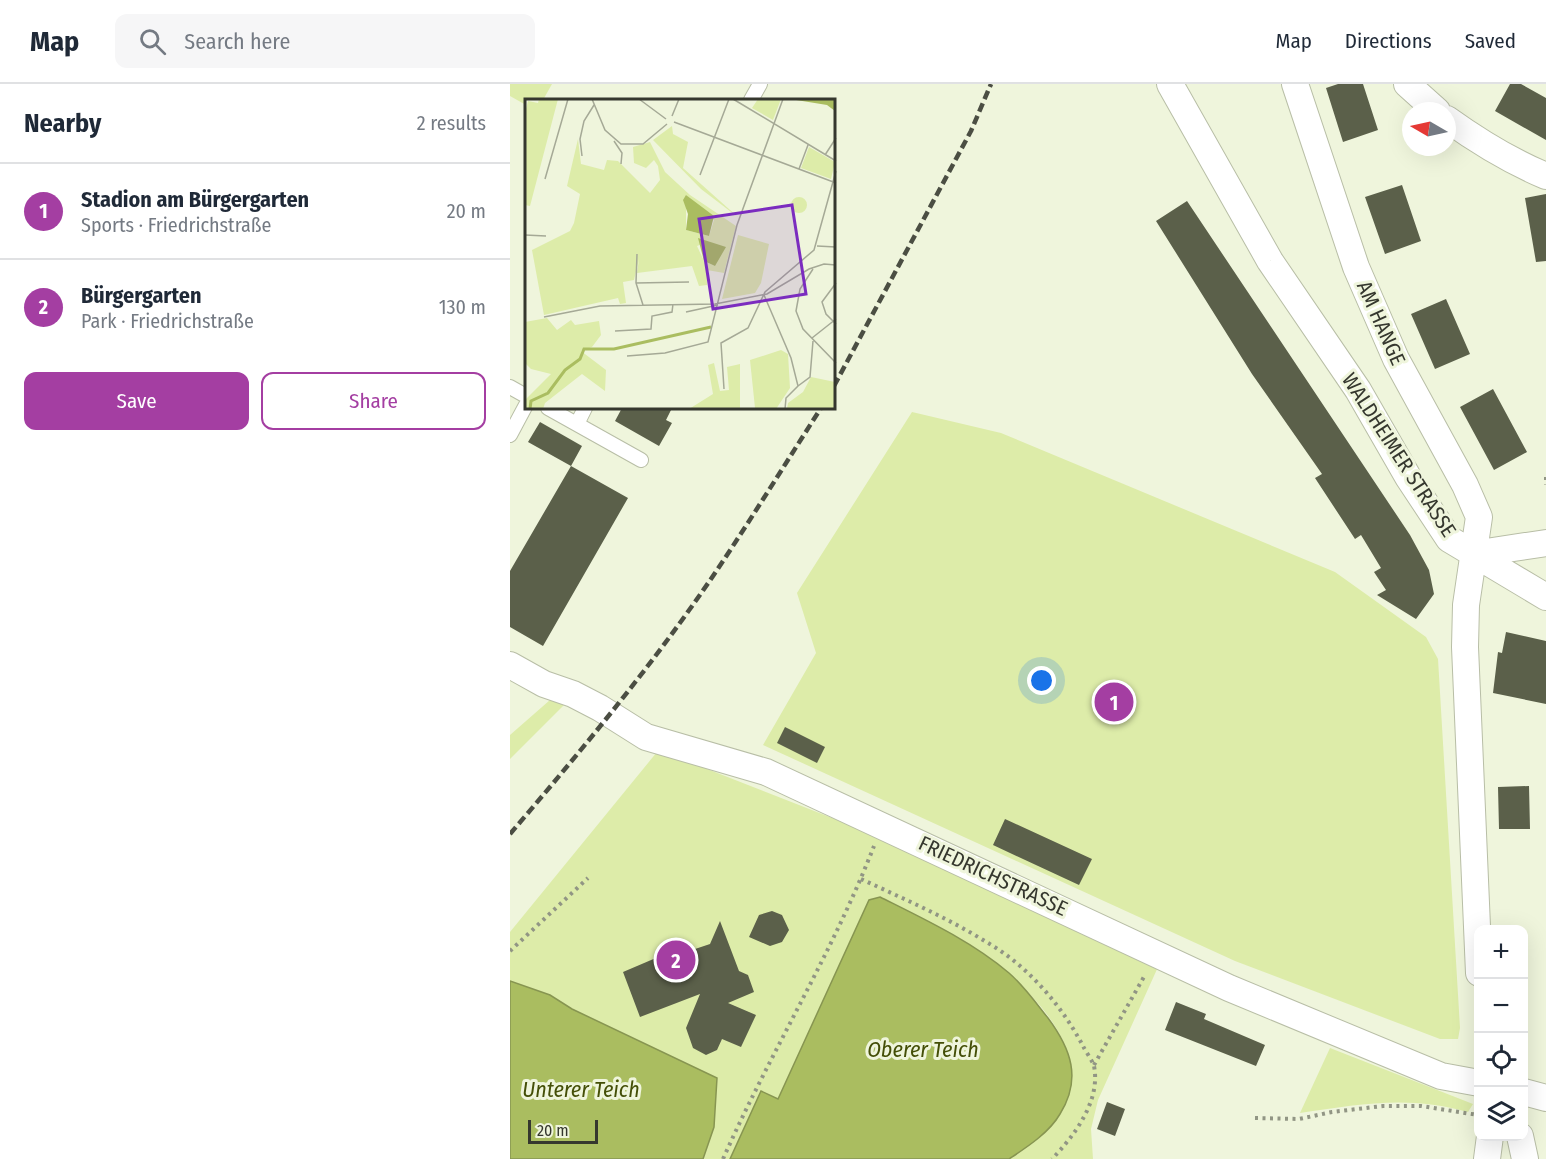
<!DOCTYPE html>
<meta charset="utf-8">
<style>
body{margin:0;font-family:"Fira Sans Condensed",sans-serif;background:#f6f6f7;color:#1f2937}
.controls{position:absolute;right:18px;bottom:18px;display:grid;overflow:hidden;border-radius:12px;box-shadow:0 6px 24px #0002}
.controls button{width:54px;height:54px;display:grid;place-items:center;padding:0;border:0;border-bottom:2px solid #e0e1e3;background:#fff;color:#1f2937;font:30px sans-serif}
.compass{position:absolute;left:892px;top:18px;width:54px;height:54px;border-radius:50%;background:#fff;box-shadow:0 6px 24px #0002;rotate:279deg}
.scale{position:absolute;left:18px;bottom:15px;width:70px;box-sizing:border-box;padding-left:6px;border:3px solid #35372e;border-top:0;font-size:16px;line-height:21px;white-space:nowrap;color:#35372e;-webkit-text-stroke:4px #eff5dc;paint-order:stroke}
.you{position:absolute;left:532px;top:597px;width:21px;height:21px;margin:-15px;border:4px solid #fff;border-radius:50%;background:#1a73e8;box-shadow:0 0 0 9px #1a73e833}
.badge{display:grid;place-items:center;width:39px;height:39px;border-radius:50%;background:#a43ea2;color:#fff;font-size:20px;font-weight:700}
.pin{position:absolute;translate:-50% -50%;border:3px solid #fff;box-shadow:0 2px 6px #0006}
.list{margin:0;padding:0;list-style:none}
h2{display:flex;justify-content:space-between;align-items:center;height:78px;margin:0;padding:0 24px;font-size:26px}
h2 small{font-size:20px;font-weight:400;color:#747a83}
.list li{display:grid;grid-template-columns:39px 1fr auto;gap:18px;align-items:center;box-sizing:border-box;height:96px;padding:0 24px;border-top:2px solid #e0e1e3}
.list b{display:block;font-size:22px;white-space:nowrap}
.list p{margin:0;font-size:20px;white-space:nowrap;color:#747a83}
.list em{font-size:20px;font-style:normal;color:#747a83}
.actions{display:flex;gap:12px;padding:18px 24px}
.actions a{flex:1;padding:14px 0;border:2px solid #a43ea2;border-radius:12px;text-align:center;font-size:21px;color:#a43ea2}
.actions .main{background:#a43ea2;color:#fff}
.icon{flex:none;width:33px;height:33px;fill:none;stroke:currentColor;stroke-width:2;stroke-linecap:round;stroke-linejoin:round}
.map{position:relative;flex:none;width:1036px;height:1075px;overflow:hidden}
header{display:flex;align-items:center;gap:36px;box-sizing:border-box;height:84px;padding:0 30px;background:#fff;border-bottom:2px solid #e0e1e3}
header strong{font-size:28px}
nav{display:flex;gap:33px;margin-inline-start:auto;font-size:21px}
.search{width:420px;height:54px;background:#f6f6f7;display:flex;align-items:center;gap:15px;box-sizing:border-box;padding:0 21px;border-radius:12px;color:#747a83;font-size:22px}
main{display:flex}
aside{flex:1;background:#fff}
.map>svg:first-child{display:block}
.green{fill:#ddeca9}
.water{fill:#aabd60;stroke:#879551;stroke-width:1.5}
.building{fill:#5b604a}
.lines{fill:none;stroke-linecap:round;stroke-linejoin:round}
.service-casing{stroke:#b8bea6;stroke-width:16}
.minor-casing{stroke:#b8bea6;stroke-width:28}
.path{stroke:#919584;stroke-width:4;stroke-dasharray:3 4.5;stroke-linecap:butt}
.service{stroke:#fff;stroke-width:14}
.minor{stroke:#fff;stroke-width:26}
.rail{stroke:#4b4e43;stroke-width:4.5;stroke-dasharray:9 4.5;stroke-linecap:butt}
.labels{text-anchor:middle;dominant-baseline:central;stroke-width:6;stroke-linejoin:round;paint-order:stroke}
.street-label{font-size:21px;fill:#35372e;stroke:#eff5dc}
.water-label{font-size:22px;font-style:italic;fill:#444f07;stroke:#eff5dc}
.inset-river{fill:none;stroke:#aabd60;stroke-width:3}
.inset-road{fill:none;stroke:#a5a996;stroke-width:1.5}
.view{fill:#7b2cbf;fill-opacity:0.15;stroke:#7b2cbf;stroke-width:3}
.inset-edge{fill:none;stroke:#35372e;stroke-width:3}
</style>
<header>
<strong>Map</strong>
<div class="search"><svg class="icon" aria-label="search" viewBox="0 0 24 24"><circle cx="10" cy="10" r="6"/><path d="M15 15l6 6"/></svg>Search here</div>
<nav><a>Map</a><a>Directions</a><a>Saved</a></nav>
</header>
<main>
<aside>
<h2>Nearby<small>2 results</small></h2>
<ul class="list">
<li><span class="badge">1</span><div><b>Stadion am Bürgergarten</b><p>Sports · Friedrichstraße</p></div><em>20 m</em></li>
<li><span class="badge">2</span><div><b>Bürgergarten</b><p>Park · Friedrichstraße</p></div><em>130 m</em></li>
</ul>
<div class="actions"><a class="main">Save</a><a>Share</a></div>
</aside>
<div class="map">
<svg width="1036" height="1075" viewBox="0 0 1036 1075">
<rect width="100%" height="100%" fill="#eff5dc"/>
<path class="green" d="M0,0H42L33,16H16V21L0,12Z
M402,328L491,349L825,488L916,553L928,575L950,944L948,955H930L725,877L253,661L306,569L287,509Z
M40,616L54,621L0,675V651Z
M147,668L169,674L414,770L648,883L588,1016L581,1045L583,1075H499C516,1062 538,1049 550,1030C594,961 500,885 447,853C421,837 387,828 359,817L268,1015L251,1007L220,1075H193L204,1043L207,994L62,925L40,911L0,897V848Z
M820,964L963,1020L958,1028C900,1011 849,1020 790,1029Z"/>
<path class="water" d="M370,813C414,835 461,857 499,889C514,902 526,919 538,934C561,965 572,995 550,1030C539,1049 517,1063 499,1075H220L251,1007L268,1015L359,816Z
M0,897L40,911L62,925L207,994L204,1043L193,1075H0Z"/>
<path class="building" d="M828,0H853L868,46L833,58L816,4Z
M1000,0H1011L1036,14V56L985,27Z
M892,101L911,157L875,170L855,113Z
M1036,110V177L1026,178L1015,114Z
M677,117L900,451L919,486L924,510L906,535L867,511L876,506L864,488L871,484L851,451L845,455L805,394L812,390L742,290L646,137Z
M936,215L960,270L925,285L901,230Z
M983,305L1017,368L984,386L950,323Z
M112,324H162L156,336L162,339L149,362L105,337Z
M30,338L72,362L61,382L18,358Z
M61,382L118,414L33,562L0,543V487Z
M996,548L1036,557V620L983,609L988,568L992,569Z
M275,643L315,663L307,679L267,659Z
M1019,702L1020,745H989L988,703Z
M495,735L582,775L569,801L483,761Z
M262,827L272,831L279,846L272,858L260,862L239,853L249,831Z
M210,837L229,887L238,891L244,908L218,919L246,931L231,963L212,955L207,966L196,971L183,964L176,944L190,910L130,933L113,888L174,862L182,866L200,860Z
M666,918L696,930L694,935L755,961L746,982L655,946Z
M597,1018L615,1025L605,1052L587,1045Z"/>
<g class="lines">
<g class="service-casing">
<path id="service" d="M241,16L250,0
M0,303L16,312
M38,324L131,376
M67,340L75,324
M0,351L16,321"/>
</g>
<g class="minor-casing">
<path id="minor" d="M660,0L760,177L848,306L898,393L939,455L1036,513
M785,0L846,183L886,275L955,401L969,433L956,521L955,563L969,889
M897,0L927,27
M937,35C969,58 1000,77 1036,92
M963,470L1036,459
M0,581L34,600L63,610L90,624L136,653L256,688L719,904L931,992L969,999
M1014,1008L1036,1014
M1010,1052L1015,1075
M977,1075L980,1052"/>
</g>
<path class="path" d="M1036,393V401
M351,795C394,815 438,834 478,859C518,882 552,922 573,962C576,968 582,976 584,982C591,1017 564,1052 542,1075
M0,867L78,794
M584,981L635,891
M745,1034L789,1035L822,1028L873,1022H911L968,1031
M213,1075C260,969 322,870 364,762"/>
<use href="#service" class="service"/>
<use href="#minor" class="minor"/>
<path class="rail" d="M324,302L461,47L481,0
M0,750C76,661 151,571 215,474C248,424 279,374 311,324"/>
</g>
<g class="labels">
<g class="street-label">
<text transform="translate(871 239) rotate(66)">AM HANGE</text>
<text transform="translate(889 371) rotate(57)">WALDHEIMER STRASSE</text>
<text transform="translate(483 792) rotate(25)">FRIEDRICHSTRASSE</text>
</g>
<g class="water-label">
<text x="413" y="965">Oberer Teich</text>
<text x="71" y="1005">Unterer Teich</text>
</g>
</g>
<g transform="translate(15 15)">
<rect width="310" height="310" fill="#eff5dc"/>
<path d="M14,0H33L5,107L0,106V14L3,2L13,4ZM233,0H256L248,21L227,9ZM147,27L148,35L163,43L158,69L214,119L176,90L128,41ZM53,40L56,65L79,71L82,61L93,62L125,94L135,81L133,67L129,61L121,69L109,64L108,48L125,43L140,73L165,96L211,127L199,174L182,171V186L174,187L167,167L112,174L114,160L109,181L98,183L101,204L95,205L93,199L19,216L7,151L45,132L49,124L55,95L42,87ZM161,96L189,121L184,137L161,131ZM183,143L190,167L179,162L172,147ZM284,48L310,63L306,80L276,69ZM266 106a8 8 0 1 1 16 0a8 8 0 1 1-16 0ZM213,136L244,145L236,184L230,194L197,200ZM22,219L32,231L46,221L50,226L74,222L76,236L67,248L56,252L81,271L80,292L57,275L20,304L18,310H0V301L26,275L6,270L0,264V223ZM256,251L263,255L265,289L251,310H223L230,309L225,261ZM189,264L195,292L204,291L202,268L215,265V310H164L188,295L183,266ZM286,278L310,283V310H262L263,304L278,293Z" fill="#ddeca9" fill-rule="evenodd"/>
<path d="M265,0L310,1V12L302,6ZM161,96L189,117L184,137L161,131L163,115L158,101ZM173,139L201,148L190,167L179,162Z" fill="#aabd60"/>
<path class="inset-river" d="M5,310L6,302L23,294L40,271L55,260L59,250H89L186,228"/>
<path class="inset-road" d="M67,0L80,31L96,45H118L142,25M114,0L141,20M208,0L311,62M147,17L154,0M149,23L311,84M89,42L97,54L96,65M300,56L311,39M57,57L55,40L59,22L69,6M274,70L283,46M175,76L204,0M20,80L43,0M0,136L21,137M292,147L311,148M112,155L111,184L118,206M288,170L275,190L271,212L278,230L311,264M111,184L164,183M311,184L297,203L301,215L311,225M239,196L266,259L273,287L261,299L260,310M161,213L193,206M19,218L75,207L190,205L242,195L284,170L299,165L311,166M90,232L126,230L127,217L147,213L148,205M287,239L311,220M102,257L140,254L183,243L212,126L258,0M273,287L285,278L288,242M199,290L196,244L223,229L240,193L289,151L311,72"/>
<path class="view" d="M267,106L281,195L188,210L174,120Z"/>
<rect width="310" height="310" class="inset-edge"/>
</g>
</svg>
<div class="controls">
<button>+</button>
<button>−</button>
<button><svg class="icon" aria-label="locate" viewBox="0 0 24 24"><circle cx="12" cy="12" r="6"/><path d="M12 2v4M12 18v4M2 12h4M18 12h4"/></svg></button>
<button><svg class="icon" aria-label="layers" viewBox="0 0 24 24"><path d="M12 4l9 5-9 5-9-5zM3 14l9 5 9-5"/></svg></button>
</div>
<svg class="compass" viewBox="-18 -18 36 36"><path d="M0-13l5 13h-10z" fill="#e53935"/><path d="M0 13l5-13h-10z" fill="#747a83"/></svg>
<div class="scale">20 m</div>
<div class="you"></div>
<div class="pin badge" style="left:604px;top:618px">1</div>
<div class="pin badge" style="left:166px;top:876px">2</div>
</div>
</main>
